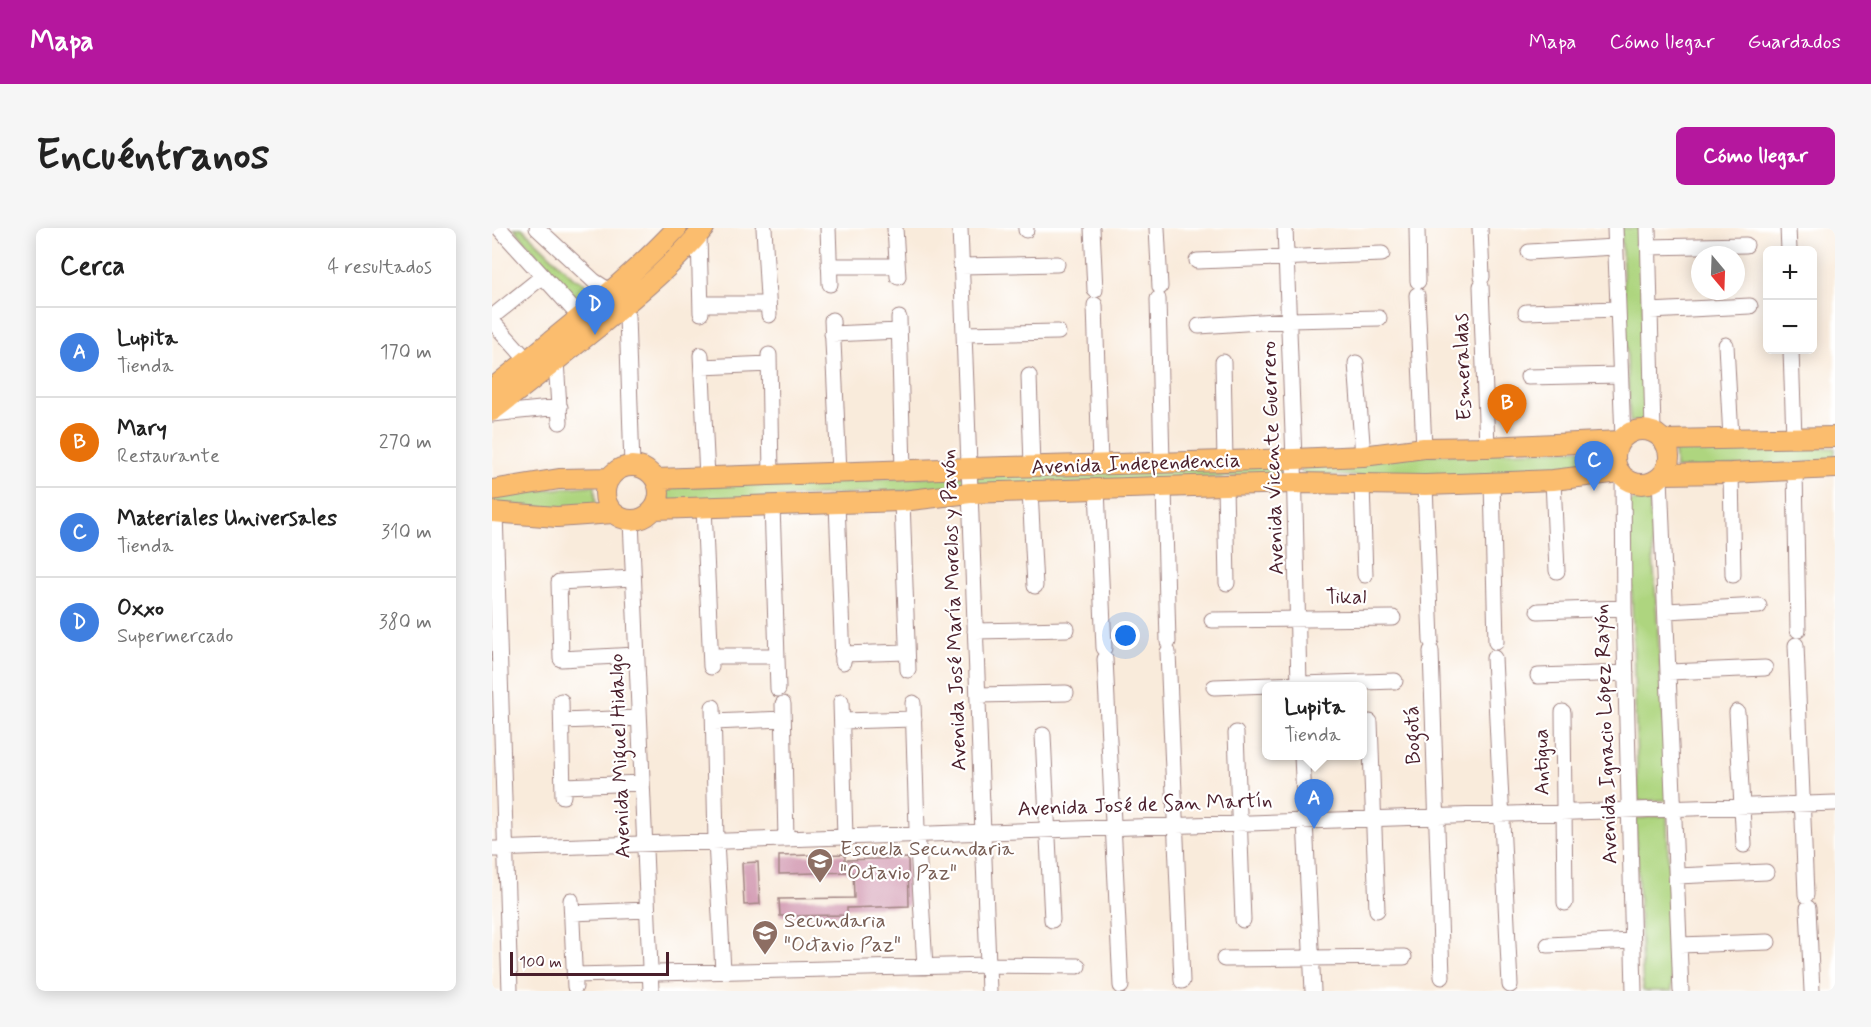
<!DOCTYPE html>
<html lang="es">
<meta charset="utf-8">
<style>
body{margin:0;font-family:Mynerve,sans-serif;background:#f6f6f6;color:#222}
.controls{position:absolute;right:18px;top:18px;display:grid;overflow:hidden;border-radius:9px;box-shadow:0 3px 15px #0003}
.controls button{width:54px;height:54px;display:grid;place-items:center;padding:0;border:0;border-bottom:2px solid #e0e0e0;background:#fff;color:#222;font:30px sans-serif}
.compass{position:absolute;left:1199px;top:18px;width:54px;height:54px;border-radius:50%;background:#fff;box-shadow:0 3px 15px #0003;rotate:161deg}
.scale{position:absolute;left:18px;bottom:15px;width:159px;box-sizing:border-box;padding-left:6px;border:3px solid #4a1f2b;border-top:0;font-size:16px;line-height:21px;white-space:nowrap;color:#4a1f2b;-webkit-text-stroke:4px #fff;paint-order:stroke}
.you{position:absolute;left:634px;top:408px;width:21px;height:21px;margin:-15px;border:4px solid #fff;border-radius:50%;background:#1a73e8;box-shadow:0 0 0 9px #1a73e833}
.badge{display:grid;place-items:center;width:39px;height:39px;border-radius:50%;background:#b5179e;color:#fff;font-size:20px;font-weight:700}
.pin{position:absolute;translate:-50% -50px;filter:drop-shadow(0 2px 3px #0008)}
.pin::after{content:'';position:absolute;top:32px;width:21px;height:18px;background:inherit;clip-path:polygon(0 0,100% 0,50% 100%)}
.popup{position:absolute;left:770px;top:454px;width:105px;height:78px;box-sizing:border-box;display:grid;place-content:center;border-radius:9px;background:#fff;filter:drop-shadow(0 2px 4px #0005);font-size:20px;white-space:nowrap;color:#767676}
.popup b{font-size:22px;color:#222}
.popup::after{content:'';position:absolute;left:50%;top:100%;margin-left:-12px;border:12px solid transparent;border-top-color:#fff}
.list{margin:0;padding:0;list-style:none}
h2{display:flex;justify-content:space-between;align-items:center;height:78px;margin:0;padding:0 24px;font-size:26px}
h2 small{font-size:20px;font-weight:400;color:#767676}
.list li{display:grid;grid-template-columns:39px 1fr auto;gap:18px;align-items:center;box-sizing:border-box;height:90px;padding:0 24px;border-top:2px solid #e0e0e0}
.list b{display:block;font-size:22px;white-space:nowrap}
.list p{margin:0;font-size:20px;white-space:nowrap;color:#767676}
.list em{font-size:20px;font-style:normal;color:#767676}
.map{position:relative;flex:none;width:1343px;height:763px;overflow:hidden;border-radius:9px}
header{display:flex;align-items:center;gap:36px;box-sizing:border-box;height:84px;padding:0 30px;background:#b5179e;color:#fff}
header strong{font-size:28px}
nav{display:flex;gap:33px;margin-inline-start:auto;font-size:21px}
.intro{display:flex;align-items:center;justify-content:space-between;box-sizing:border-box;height:144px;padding:0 36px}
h1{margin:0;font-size:42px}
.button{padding:15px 27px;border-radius:9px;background:#b5179e;color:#fff;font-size:21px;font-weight:700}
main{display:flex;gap:36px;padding:0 36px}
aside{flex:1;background:#fff;border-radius:9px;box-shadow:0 3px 15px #0003}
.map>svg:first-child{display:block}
.green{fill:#aed57f;stroke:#7c7a55;stroke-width:1.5}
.building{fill:#d095ae}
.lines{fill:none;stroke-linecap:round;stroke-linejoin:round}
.minor-casing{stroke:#a28583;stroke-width:17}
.major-casing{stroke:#a28583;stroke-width:22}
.minor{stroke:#fff;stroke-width:15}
.major{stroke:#fbbd6e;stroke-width:20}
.labels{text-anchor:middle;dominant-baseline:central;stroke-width:4.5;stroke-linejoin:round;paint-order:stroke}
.street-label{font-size:21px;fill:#4a1f2b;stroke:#fff}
.education-label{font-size:21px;fill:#785e54;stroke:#fff;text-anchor:start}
</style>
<header>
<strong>Mapa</strong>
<nav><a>Mapa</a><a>Cómo llegar</a><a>Guardados</a></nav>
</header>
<div class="intro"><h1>Encuéntranos</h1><a class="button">Cómo llegar</a></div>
<main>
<aside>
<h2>Cerca<small>4 resultados</small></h2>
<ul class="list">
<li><span class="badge" style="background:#3f7fe0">A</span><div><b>Lupita</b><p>Tienda</p></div><em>170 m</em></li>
<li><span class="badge" style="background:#e8710a">B</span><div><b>Mary</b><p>Restaurante</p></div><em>270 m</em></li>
<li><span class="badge" style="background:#3f7fe0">C</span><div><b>Materiales Universales</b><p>Tienda</p></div><em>310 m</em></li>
<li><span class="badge" style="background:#3f7fe0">D</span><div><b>Oxxo</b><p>Supermercado</p></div><em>380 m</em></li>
</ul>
</aside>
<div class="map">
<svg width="1343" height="763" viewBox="0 0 1343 763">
<rect width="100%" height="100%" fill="#fff"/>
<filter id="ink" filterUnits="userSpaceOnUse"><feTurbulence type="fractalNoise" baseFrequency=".0167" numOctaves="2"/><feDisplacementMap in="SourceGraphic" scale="12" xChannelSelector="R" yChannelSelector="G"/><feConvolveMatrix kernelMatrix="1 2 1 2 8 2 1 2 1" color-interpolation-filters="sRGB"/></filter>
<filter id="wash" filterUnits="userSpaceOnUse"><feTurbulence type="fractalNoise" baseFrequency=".008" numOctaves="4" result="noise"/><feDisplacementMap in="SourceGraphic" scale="24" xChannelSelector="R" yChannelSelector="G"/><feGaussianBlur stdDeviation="1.35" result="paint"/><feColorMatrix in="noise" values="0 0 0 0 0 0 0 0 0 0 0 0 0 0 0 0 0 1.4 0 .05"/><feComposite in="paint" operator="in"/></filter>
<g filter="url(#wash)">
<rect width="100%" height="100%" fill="#f9ebdb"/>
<path class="green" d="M22,0H30L83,51C115,59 78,92 73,60Z
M1129,0H1149L1154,193L1138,194Z
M1182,217L1343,220V233L1183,241Z
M1118,220L1116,241L935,251L810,246V240L920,227Z
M792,237L791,247L484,260V247Z
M473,247L472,260L173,275V259Z
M103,257L104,279L65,281L0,275V267Z
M1157,266L1177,572L1146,573L1137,274Z
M1175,587L1180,763H1151L1143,591Z"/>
<g id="blocks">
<path class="building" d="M353,626V632L416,630L417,678L355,680V687L288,688L287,671L362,670L361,644L287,646V628Z
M266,634L268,676L252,677L250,635Z"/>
</g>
</g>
<g filter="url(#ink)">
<use href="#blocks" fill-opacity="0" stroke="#a28583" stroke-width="1.5"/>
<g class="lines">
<g class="minor-casing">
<path id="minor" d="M7,0L88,89
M45,0L102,53L119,64L131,79L135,88L140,238
M272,0L277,87
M336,0L338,56
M403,0L406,49
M468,0L497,763
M534,0V2
M600,0L603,62
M665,0L668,59
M793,0L802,231L807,458
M925,0L926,53
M988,0L990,49
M1123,0L1131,210
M1156,0L1161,204
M1296,0L1297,22
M207,7L209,85
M1156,19L1254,17
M1037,24L1123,19
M705,33L890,26
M337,38H405
M469,38L565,36
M989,58L995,219
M925,67L932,220
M666,71L670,235
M209,76H276
M603,77L608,236
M1158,83L1258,78
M1034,84L1126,81
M0,89L51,48
M407,90L411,242
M340,92L347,244
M0,93L35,132
M707,98L797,92L887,90
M340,106L407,103
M472,106L566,104
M1234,117L1239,210
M1299,122L1302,210
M209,127L215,249
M277,127L279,247
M64,133L68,194
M731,134L733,233
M864,135L871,228
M210,139L277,136
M537,148L540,238
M1036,149L1128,147
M0,186L68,179
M1303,242L1306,402
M1239,245L1241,347
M1131,248L1132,380L1142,763
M1168,249L1189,763
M1061,252L1065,343
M1000,254L1004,414
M870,256L873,347
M733,257L735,355
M933,257L939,413
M672,259L676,414
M605,261L612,420
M538,263L543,358
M410,273L416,442
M345,275L351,434
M280,277L286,461
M212,279L219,439
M3,284L18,763
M139,292L159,763
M141,350L67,354L69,431L144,427
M1046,383L1132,380
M1175,383L1267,378
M720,392L901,390
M483,403L575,401
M1304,417L1314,667
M939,423L950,749
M676,424L690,753
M350,426L415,424
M219,428H284
M1002,430L1018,757
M613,431L629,758
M1177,444L1273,440
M1046,448L1134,445
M722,459L903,453
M486,467L574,465
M69,473L71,568
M349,474L353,609
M421,475L425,601L433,739
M291,476L294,611
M221,479L224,613L231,743
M1071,484L1073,675
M1245,484L1252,617
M70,493L147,490
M350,493L422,491
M222,494L291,491
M878,494L885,682
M744,505L751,692
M551,507L560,692
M810,528L821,763
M71,558L150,555
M0,621L1343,575
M1185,648L1274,644
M79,672L83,759
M1316,680L1320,763
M80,685L155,682
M1056,717L1141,713
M1187,717L1276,714
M732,731L912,729
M82,747L496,737L586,738"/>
</g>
<g class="major-casing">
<path id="major" d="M0,161C63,109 129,60 185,0
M0,183C36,156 70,128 105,100C142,69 181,38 212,0
M1123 229a27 27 0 1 1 54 0a27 27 0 1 1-54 0Z
M1171,212L1343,209
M113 265a27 27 0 1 1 54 0a27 27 0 1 1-54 0Z
M1171,246L1239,245L1343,240
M163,251L478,240L802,231L871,228L932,220L995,219L1128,213
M0,262L67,251L118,250
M163,281L410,273L478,265L733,257L802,255L933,257L994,255L1061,252L1128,244
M0,284L65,289L121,285"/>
</g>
<use href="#minor" class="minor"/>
<use href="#major" class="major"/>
</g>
</g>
<defs>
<g id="school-pin" transform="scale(1.35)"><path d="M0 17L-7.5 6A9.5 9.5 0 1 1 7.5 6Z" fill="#8d6e63" stroke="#fff"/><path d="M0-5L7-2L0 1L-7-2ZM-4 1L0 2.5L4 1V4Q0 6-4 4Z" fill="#fff"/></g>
</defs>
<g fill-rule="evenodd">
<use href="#school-pin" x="328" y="633"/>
<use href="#school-pin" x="273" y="705"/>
</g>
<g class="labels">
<g class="street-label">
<text transform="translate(971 139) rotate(-92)">Esmeraldas</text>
<text transform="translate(781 230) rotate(-92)">Avenida Vicente Guerrero</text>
<text transform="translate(644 236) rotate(-2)">Avenida Independencia</text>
<text x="854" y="369">Tikal</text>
<text transform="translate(462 382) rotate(-92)">Avenida José María Morelos y Pavón</text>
<text transform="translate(1114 506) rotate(-92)">Avenida Ignacio López Rayón</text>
<text transform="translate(921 507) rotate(-92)">Bogotá</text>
<text transform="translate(128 528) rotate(-92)">Avenida Miguel Hidalgo</text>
<text transform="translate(1050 534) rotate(-91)">Antigua</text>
<text transform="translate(653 577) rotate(-2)">Avenida José de San Martín</text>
</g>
<g class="education-label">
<text x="348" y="621">Escuela Secundaria<tspan x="348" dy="24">"Octavio Paz"</tspan></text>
<text x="292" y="693">Secundaria<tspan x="292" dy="24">"Octavio Paz"</tspan></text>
</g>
</g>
</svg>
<div class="controls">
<button>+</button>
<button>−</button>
</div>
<svg class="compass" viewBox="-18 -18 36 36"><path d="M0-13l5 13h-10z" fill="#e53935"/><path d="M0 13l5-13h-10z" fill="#767676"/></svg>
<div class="scale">100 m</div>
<div class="you"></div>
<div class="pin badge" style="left:822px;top:601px;background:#3f7fe0">A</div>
<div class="popup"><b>Lupita</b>Tienda</div>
<div class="pin badge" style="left:1015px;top:206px;background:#e8710a">B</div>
<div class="pin badge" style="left:1102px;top:263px;background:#3f7fe0">C</div>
<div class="pin badge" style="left:103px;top:107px;background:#3f7fe0">D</div>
</div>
</main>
